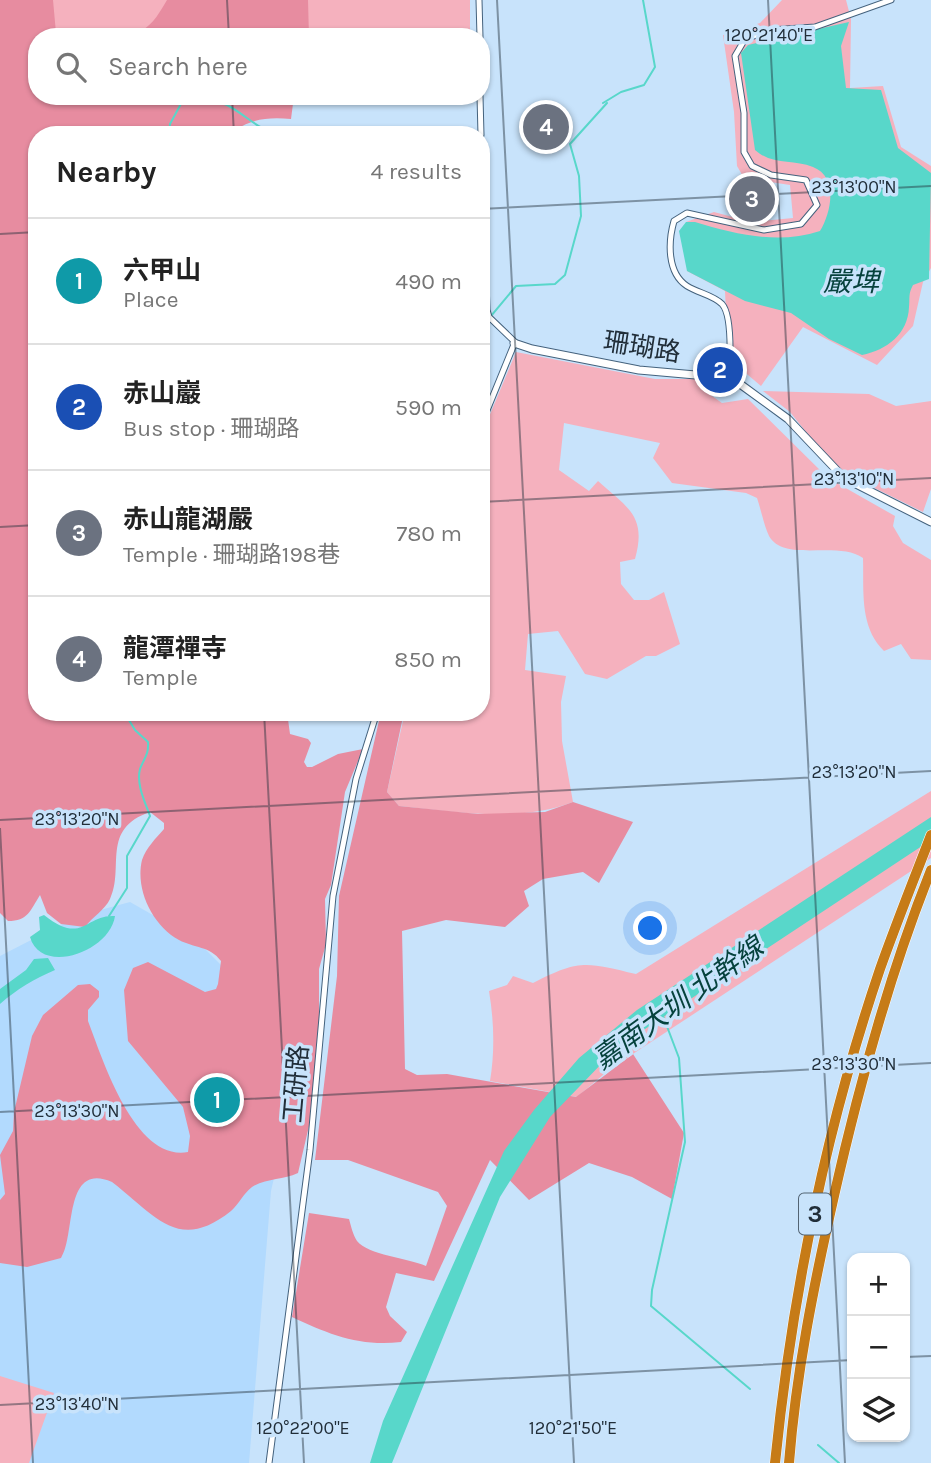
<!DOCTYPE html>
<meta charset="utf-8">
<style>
body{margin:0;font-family:Karla,"Noto Sans TC",sans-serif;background:#f6f6f6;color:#222}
.controls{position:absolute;right:21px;bottom:21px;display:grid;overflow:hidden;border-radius:14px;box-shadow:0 2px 5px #0004}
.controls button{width:63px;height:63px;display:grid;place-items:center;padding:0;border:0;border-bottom:2px solid #e0e0e0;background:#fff;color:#222;font:35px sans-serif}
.you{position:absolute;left:651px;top:929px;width:24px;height:24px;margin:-18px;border:5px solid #fff;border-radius:50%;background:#1a73e8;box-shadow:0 0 0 10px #1a73e833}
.badge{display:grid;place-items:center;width:46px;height:46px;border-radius:50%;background:#864f00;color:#fff;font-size:23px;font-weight:700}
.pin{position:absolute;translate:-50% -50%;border:4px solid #fff;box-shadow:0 2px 7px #0006}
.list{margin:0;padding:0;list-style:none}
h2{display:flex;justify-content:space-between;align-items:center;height:91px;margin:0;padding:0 28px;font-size:30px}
h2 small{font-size:23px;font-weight:400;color:#767676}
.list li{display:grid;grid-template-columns:46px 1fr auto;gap:21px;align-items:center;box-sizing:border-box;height:126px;padding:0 28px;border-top:2px solid #e0e0e0}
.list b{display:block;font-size:26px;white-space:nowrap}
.list p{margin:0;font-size:23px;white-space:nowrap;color:#767676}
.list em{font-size:23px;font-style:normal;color:#767676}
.icon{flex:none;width:38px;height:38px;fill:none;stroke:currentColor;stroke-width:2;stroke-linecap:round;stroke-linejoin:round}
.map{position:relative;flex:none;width:931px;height:1463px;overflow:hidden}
.search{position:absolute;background:#fff;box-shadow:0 2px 5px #0004;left:28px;top:28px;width:462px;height:77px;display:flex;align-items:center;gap:18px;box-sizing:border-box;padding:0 24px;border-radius:28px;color:#767676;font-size:26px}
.panel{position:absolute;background:#fff;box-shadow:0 2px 5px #0004;left:28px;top:126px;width:462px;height:595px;border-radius:28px}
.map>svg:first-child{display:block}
.built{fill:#b2dafe}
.green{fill:#f5b1be}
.forest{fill:#e78ca0}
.water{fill:#58d7ca}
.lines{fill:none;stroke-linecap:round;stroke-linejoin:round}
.stream{stroke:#58d7ca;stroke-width:2}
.minor-casing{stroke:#44627d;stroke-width:7}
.tertiary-casing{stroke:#44627d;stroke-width:9}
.motorway-casing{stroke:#fff;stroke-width:11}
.minor{stroke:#fff;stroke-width:5}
.tertiary{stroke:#fff;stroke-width:7}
.motorway{stroke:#c67b17;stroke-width:10}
.ticks{fill:none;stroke:#212e39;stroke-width:2;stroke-opacity:0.45}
.labels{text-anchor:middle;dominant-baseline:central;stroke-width:7;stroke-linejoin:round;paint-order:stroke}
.shield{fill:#c8e3fb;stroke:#536473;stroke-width:2}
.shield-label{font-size:24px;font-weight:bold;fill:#212e39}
.street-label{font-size:26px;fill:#212e39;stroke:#c8e3fb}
.water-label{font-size:28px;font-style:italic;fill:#06423d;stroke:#c8e3fb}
.ticks-label{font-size:18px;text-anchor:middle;fill:#212e39;stroke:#c8e3fb;stroke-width:7;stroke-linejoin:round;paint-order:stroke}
</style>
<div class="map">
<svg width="931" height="1463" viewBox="0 0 931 1463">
<rect width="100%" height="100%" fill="#c8e3fb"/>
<path class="built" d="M130,902L195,939L232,976L284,1134L271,1191L249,1463H0V956L78,916Z"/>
<path class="green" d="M0,0H470V37H37V96L0,115Z
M782,0H846L851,19L850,88L883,86L901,147L931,166V268L923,282L913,326L877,365L803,327L761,386L728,358L725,291L687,271L686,222L714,212L751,222L793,218L790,185L744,178L737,166L734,112L723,35L760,23Z
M516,352L655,379H703L702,389L722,403L748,399L828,478L895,516L893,526L903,543L931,560V660L911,659L901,644L884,651C859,627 864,590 863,558C838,540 784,563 769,536C764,525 761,510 757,498L746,493L672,483L653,458L660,443L564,423L559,470L589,491L598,481C628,508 647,516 635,559L620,562L621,584L634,600H649L664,592L680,644L656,656H646L607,679L585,674L558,631L528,634L525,670L566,676L561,702L562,741L573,802C518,823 457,812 399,806L387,792L405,712H481V436Z
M763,391L869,394L896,406L931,401V489L923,512L844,473L827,458L790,412Z
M931,791V858L610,1069L577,1097L490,1081C495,1051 494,1021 489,991L507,985L513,976L533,983C579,959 586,962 636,974Z
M0,1376L54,1393L29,1463H0Z"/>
<path class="forest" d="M0,0H53L56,33C79,34 122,39 142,30C153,25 161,10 167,0H308L309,37H37V96H294L291,119C266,117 248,119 229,135H37V712H287L290,734L308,739L311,743L304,762L307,767H312L338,754L363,749L345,792L331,885L325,899L326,944L319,969V1036L309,1126L298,1173C283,1180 267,1178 252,1187C243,1194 239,1204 231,1211C178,1253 156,1216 112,1182C63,1161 76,1236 61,1258L27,1267L0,1263V1200L5,1194L0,1155L13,1131L14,1112L32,1036L43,1015L78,985L90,984L99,991V997L88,1010V1021C102,1057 134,1162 188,1152L190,1136L183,1107L128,1041L124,990L133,968L148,962L205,992L216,989L218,984L221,961C210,946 194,948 179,940C152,925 135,889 142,860C146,848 156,838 164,829V823L150,812C100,829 125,868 110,899C105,910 92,917 85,927L61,924L47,913L40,895C30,911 28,921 8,921L0,913Z
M381,712H404L387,792L399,806L478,814L545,812L573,802L633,822L599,883L583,872L543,879L524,891L529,906L505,927L446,920L402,931L405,1069L417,1075L447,1074L576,1097L633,1054L684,1133L672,1199L632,1177L589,1163L529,1200L490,1160L434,1281L396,1273L386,1307L390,1316L407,1332L401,1342C360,1347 328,1334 292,1317L309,1213L349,1219C351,1226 353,1235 357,1241C368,1255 408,1258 426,1266L447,1206L438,1192L348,1160H315L337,976L339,896Z"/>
<path class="water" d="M849,22L841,46L846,88L881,90L898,148L931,173L929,279L913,285C908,294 910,298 909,307C908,334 887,350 862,355L829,339L791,313L745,301L687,271L679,231L686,222H695C735,234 778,245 820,231C831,213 839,177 813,167C793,159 773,166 755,150L741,53L748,45Z
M931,817V840L639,1033L608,1057L550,1117L500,1197L392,1463H370L383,1421L504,1151L534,1110L579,1058L637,1010Z
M44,915C83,946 85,914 115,916C110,952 41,976 30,937L40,930L39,917Z
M48,958L55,970C34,979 17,989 0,1004V989L26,970L34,959Z"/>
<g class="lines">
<path class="stream" d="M603,103L621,92L644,85L655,67L643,0
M169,135L170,124L183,100C196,100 214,99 227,105C246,115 257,129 279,135
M481,328L516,286L555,284L565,275L581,216L579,176L570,144L607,103
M109,916L127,888V856L150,816C145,802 136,784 140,769C144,758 149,755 148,742L135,730L124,712
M663,1016L679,1058L685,1142L652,1290L651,1306L750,1389
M818,1445L839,1463"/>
<g class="minor-casing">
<path id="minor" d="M479,0L480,37
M480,96L481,135
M481,141L487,310L489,317L515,342L481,425
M729,380C730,364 733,316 722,304C713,295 698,293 687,286C667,273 668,242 674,221L687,213L764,230L801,224L817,205L806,180L771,175L752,166L744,152V113L735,56L745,39L771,30L815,27L891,0
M269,1463L310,1150L333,896L356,779L377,712"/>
</g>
<g class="tertiary-casing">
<path id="tertiary" d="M514,343L532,349L639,370L718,377L740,384L788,419L844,478L931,522"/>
</g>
<g class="motorway-casing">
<path id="motorway" d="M775,1463C792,1296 826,1128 880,969C896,924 914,879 931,835
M789,1463C796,1373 814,1284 834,1196C859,1085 889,975 931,870"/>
</g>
<use href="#minor" class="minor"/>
<use href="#tertiary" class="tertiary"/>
<use href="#motorway" class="motorway"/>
</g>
<path class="ticks" d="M227,0L229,37M497,0L574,1463M768,0L845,1463M232,96L234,135M481,209L931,186M0,234L37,232M481,502L931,478M0,527L37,525M264,712L304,1463M0,820L931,771M0,828L33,1463M0,1112L931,1063M905,1357L931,1356M0,1405L852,1360"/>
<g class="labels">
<rect class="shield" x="799" y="1193.5" width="32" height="41" rx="5"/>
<g class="shield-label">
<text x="815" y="1214">3</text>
</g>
<g class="street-label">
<text transform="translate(642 347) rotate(9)">珊瑚路</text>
<text transform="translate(296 1084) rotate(-85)">工研路</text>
</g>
<g class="water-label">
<text x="851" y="281">嚴埤</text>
<text transform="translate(678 1003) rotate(-36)">嘉南大圳 北幹線</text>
</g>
</g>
<g class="ticks-label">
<text x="769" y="41">120°21'40"E</text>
<text x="854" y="193">23°13'00"N</text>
<text x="854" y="485">23°13'10"N</text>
<text x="854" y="778">23°13'20"N</text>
<text x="77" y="825">23°13'20"N</text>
<text x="854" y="1070">23°13'30"N</text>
<text x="77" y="1117">23°13'30"N</text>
<text x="77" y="1410">23°13'40"N</text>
<text x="303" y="1434">120°22'00"E</text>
<text x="573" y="1434">120°21'50"E</text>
</g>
</svg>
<div class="controls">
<button>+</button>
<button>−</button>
<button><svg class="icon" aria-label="layers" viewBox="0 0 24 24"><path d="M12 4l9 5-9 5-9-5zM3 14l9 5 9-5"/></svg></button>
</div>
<div class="you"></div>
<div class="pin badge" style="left:217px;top:1100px;background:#0f9aa8">1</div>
<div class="pin badge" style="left:720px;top:370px;background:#1a4fb4">2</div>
<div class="pin badge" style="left:752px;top:199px;background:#6b7280">3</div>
<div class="pin badge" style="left:546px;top:127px;background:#6b7280">4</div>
<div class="search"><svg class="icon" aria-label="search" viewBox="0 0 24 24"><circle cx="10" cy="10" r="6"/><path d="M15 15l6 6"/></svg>Search here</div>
<section class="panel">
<h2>Nearby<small>4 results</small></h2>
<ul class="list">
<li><span class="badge" style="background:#0f9aa8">1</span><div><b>六甲山</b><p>Place</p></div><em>490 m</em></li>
<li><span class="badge" style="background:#1a4fb4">2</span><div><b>赤山巖</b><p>Bus stop · 珊瑚路</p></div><em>590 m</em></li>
<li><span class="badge" style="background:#6b7280">3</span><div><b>赤山龍湖嚴</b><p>Temple · 珊瑚路198巷</p></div><em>780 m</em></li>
<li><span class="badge" style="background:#6b7280">4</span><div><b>龍潭禪寺</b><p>Temple</p></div><em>850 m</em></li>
</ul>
</section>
</div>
